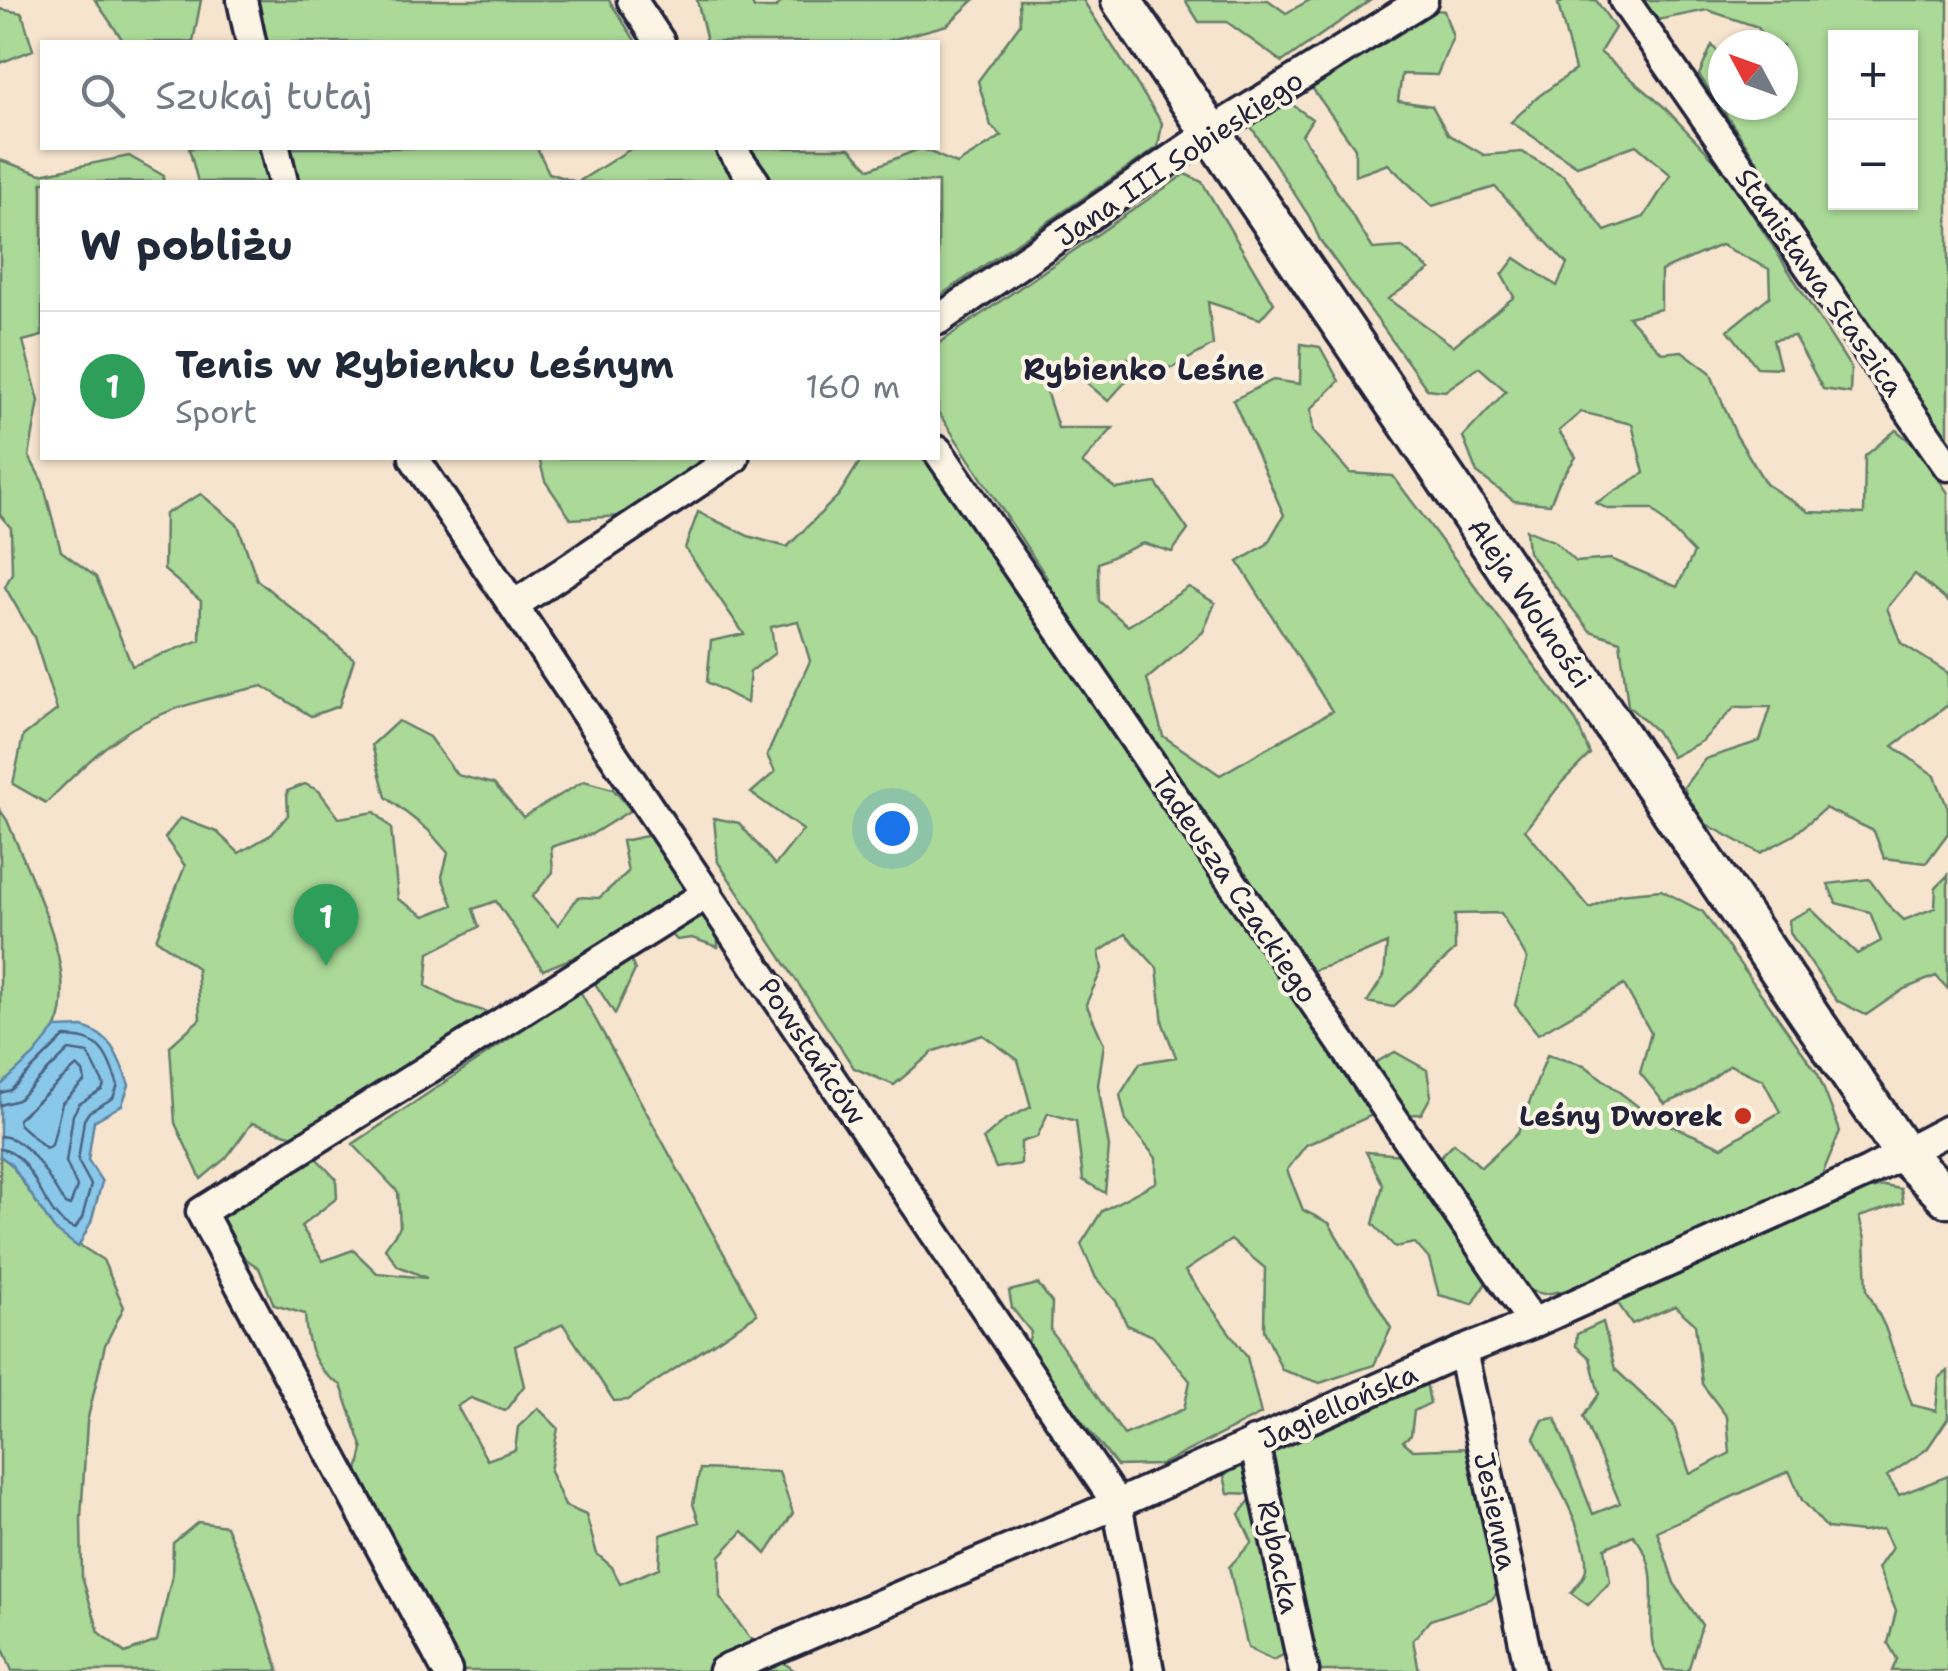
<!DOCTYPE html>
<html lang="pl">
<meta charset="utf-8">
<style>
body{margin:0;font-family:"Shantell Sans",sans-serif;background:#f6f6f7;color:#1f2937}
.controls{position:absolute;right:30px;top:30px;display:grid;overflow:hidden;border-radius:0px;box-shadow:0 2px 8px #0004}
.controls button{width:90px;height:90px;display:grid;place-items:center;padding:0;border:0;border-bottom:2px solid #e0e1e3;background:#fff;color:#1f2937;font:50px sans-serif}
.compass{position:absolute;left:1708px;top:30px;width:90px;height:90px;border-radius:50%;background:#fff;box-shadow:0 2px 8px #0004;rotate:311deg}
.you{position:absolute;left:892px;top:828px;width:35px;height:35px;margin:-25px;border:8px solid #fff;border-radius:50%;background:#1a73e8;box-shadow:0 0 0 15px #1a73e833}
.badge{display:grid;place-items:center;width:65px;height:65px;border-radius:50%;background:#2563eb;color:#fff;font-size:32px;font-weight:700}
.pin{position:absolute;translate:-50% -82px;filter:drop-shadow(0 2px 5px #0008)}
.pin::after{content:'';position:absolute;top:52px;width:35px;height:30px;background:inherit;clip-path:polygon(0 0,100% 0,50% 100%)}
.list{margin:0;padding:0;list-style:none}
h2{display:flex;justify-content:space-between;align-items:center;height:130px;margin:0;padding:0 40px;font-size:42px}
h2 small{font-size:32px;font-weight:400;color:#747a83}
.list li{display:grid;grid-template-columns:65px 1fr auto;gap:30px;align-items:center;box-sizing:border-box;height:150px;padding:0 40px;border-top:2px solid #e0e1e3}
.list b{display:block;font-size:38px;white-space:nowrap}
.list p{margin:0;font-size:32px;white-space:nowrap;color:#747a83}
.list em{font-size:32px;font-style:normal;color:#747a83}
.icon{flex:none;width:55px;height:55px;fill:none;stroke:currentColor;stroke-width:2;stroke-linecap:round;stroke-linejoin:round}
.map{position:relative;flex:none;width:1948px;height:1671px;overflow:hidden}
.search{position:absolute;background:#fff;box-shadow:0 2px 8px #0004;left:40px;top:40px;width:900px;height:110px;display:flex;align-items:center;gap:25px;box-sizing:border-box;padding:0 35px;border-radius:0px;color:#747a83;font-size:38px}
.panel{position:absolute;background:#fff;box-shadow:0 2px 8px #0004;left:40px;top:180px;width:900px;height:280px;border-radius:0px}
.map>svg:first-child{display:block}
.green{fill:#abd998;stroke:#667e6a;stroke-width:2.5;fill-rule:evenodd}
.water{fill:#8ac8ea;stroke:#6086a4;stroke-width:2.5}
.lines{fill:none;stroke-linecap:round;stroke-linejoin:round}
.shore{stroke:#4c6481;stroke-width:2.5}
.street-casing{stroke:#22223b;stroke-width:35}
.secondary-casing{stroke:#22223b;stroke-width:45}
.street{stroke:#fcf5e5;stroke-width:28}
.secondary{stroke:#fcf5e5;stroke-width:38}
.poi-dot{fill:#c8321e;stroke:#fcf5e5;stroke-width:4}
.labels{text-anchor:middle;dominant-baseline:central;stroke-width:8;stroke-linejoin:round;paint-order:stroke}
.street-label{font-size:28px;fill:#22223b;stroke:#fcf5e5}
.poi-label{font-size:28px;font-weight:bold;fill:#22223b;stroke:#fcf5e5;text-anchor:end}
.neighbourhood-label{font-size:30px;font-weight:bold;fill:#22223b;stroke:#fcf5e5}
</style>
<div class="map">
<svg width="1948" height="1671" viewBox="0 0 1948 1671">
<rect width="100%" height="100%" fill="#f6e4ce"/>
<filter id="ink" filterUnits="userSpaceOnUse"><feTurbulence type="fractalNoise" baseFrequency=".01" numOctaves="2"/><feDisplacementMap in="SourceGraphic" scale="20" xChannelSelector="R" yChannelSelector="G"/><feConvolveMatrix kernelMatrix="1 2 1 2 8 2 1 2 1" color-interpolation-filters="sRGB"/></filter>
<g filter="url(#ink)">
<path class="green" d="M95,0H201L193,42H124Z
M258,0H609L636,42H266Z
M697,0H751L754,8H775L784,0H974L947,25L884,42H704L706,37Z
M1019,0H1083L1162,123L1158,147L938,297V182H578L632,148H850L870,169L921,148L957,164L1002,136L991,126L978,81L1020,24Z
M1185,0H1268L1286,13L1310,0H1371L1282,62L1227,22H1199Z
M1567,0H1596L1615,28L1600,52L1663,106L1724,170L1851,368L1850,393L1823,389L1794,336L1773,340L1780,368L1757,367L1728,330L1770,296L1769,269L1721,245L1661,271V309L1628,317L1662,353L1682,351L1710,372L1736,435L1766,484L1809,512L1864,514L1865,456L1896,430L1919,449L1948,493V602L1915,574L1887,608L1901,643L1948,673V705L1893,746L1935,776L1948,809V833L1926,863L1884,858L1874,831L1825,808L1794,835L1760,853L1693,817L1684,787L1705,759L1760,741L1771,707H1735L1702,741L1672,757L1656,731L1628,706L1620,641L1590,631L1528,552L1526,530L1554,541L1576,562L1611,559L1677,587L1694,553L1652,509H1608L1596,503L1644,473L1632,424L1581,412L1559,431L1576,457L1559,482L1550,504L1514,501L1477,473L1463,437L1506,391L1479,367L1445,391L1427,389L1320,240L1309,216L1248,122L1290,103L1312,119L1302,135L1373,249L1402,247L1430,270L1388,299L1453,346L1514,297L1502,275L1515,258L1557,286L1567,264L1495,187L1432,206L1388,164L1355,176V148L1310,85L1421,8L1444,11L1453,37L1437,75L1402,74L1398,101L1432,106L1448,134L1484,155L1522,152L1564,176L1605,231L1644,217L1671,175L1636,145L1577,166L1511,122L1539,96L1575,70L1558,4Z
M1641,0H1948V444L1699,75L1712,45L1723,58V105H1783V45H1765L1758,27L1707,10L1658,20ZM1836,38H1910V202H1836Z
M0,9L22,13L33,50L0,63Z
M189,148H537L549,173L576,182H198Z
M129,156L164,176L163,182H42V336L23,341L39,401L29,456L43,483L61,551L96,577L132,666L200,640L201,601L164,570L165,514L201,494L238,525L257,580L354,659L339,706L311,716L263,686C222,695 180,704 142,723C106,741 74,775 46,803L13,784L23,736L57,710L34,637L5,587L12,573L11,528L0,515V160L41,174Z
M1185,174L1202,182L1274,303L1260,319L1208,302L1213,345L1172,368L1128,358V379L1108,401L1063,362L1041,375L1058,428H1113L1082,463L1116,489L1156,483L1188,530L1172,552L1143,543L1098,563L1099,601L1128,626L1189,587L1215,603L1203,632L1147,679L1163,736L1220,775L1332,711L1238,562L1267,544L1284,515L1233,400L1273,380L1300,384L1301,344L1320,347L1339,381L1311,409L1313,431L1350,473L1393,476L1576,721L1590,754L1563,781L1525,830L1590,908L1619,894L1661,890L1703,912L1818,1074L1840,1131L1822,1175L1801,1190L1569,1290L1544,1294L1487,1281L1473,1304L1439,1295L1429,1259L1415,1243L1395,1247L1373,1224L1383,1185L1366,1152L1439,1158L1454,1143L1481,1167L1518,1133L1547,1055L1584,1065L1653,1118L1722,1147L1780,1112L1763,1080L1730,1065L1695,1091L1665,1104L1640,1073L1651,1033L1624,985L1538,1034L1515,1005L1527,959L1501,913L1455,914V950L1393,1007L1367,1002L1384,976L1387,943L1350,959L1308,972L1349,1077L1395,1052L1427,1070L1431,1096L1421,1114L1370,1116L1306,1145L1287,1170L1303,1210L1329,1223L1391,1328L1374,1365L1320,1383L1282,1370L1264,1330L1265,1268L1231,1240L1185,1271L1247,1357L1261,1414L1160,1465L1117,1466L1026,1350L1031,1332L1012,1308L1009,1291L1038,1284L1052,1303L1051,1331L1124,1435L1184,1409L1190,1381L1153,1336L1127,1325L1116,1301L1096,1278L1081,1244L1102,1211L1156,1182V1158L1126,1121L1120,1095L1140,1063L1176,1057L1163,1024L1157,968L1126,934L1099,952L1102,969L1086,1004L1104,1044L1098,1085L1109,1147L1105,1193L1083,1180L1076,1121L1048,1113L1037,1137L1021,1142V1164L996,1168L983,1139L1005,1120L1031,1107L1018,1060L983,1035L934,1051L894,1085L854,1068L718,862L714,818L739,823L775,865L803,830L751,793L775,772L767,755L810,661L798,621L771,627L775,653L750,672L747,703L707,682L711,641L744,634L685,548L698,512L748,536L787,547L839,495L862,458H923L1021,598L1047,578L938,412V344Z
M539,458H711L658,497L622,516L571,519L545,481Z
M398,721L429,737L457,775L494,784L523,817L584,781L613,789L631,810L592,834L551,847L553,872L532,897L558,925L578,897L599,898L628,872L622,841L652,835L718,929V947L692,938L677,940L648,911L619,934L635,970L615,1014L577,956L543,970L496,901L473,909L479,927L429,953L426,986L458,1003L487,1012C447,1043 407,1072 364,1098C340,1111 318,1121 296,1137L252,1123L226,1158L201,1179L175,1123L170,1046L200,1019L197,968L156,939L185,866L165,838L180,818L217,832L239,853L272,834L288,815L287,791L305,784L319,791L339,818L375,812L391,828L398,899L425,916L453,905L442,877L448,853L428,830L386,797L372,745Z
M0,810L7,820C28,873 80,971 57,1025C47,1049 20,1069 0,1086Z
M1948,875V989L1936,976L1904,989L1866,1015L1836,1000L1790,933L1789,920L1811,909L1857,954L1881,941L1870,912L1836,903L1828,884L1869,879L1889,906L1904,920L1935,908L1936,887Z
M580,991L757,1314L628,1400L614,1401L563,1324L515,1346L524,1386L505,1411L471,1398L457,1406L487,1460L515,1450L518,1427L538,1408L558,1428L550,1471L565,1506L586,1515L597,1554L612,1567L620,1584L659,1568L661,1535L699,1522L693,1504L700,1469L779,1472L793,1513L766,1554L743,1531L720,1556V1597L749,1637L795,1671H455L354,1488L363,1449L341,1385C313,1371 306,1342 305,1314L274,1305L259,1268L236,1252L216,1220L316,1158L336,1179L337,1198L301,1226L323,1261L353,1250L377,1273L427,1278L398,1266L385,1248L400,1227L398,1192L353,1144Z
M0,1156L11,1164L54,1229L103,1260L124,1307L105,1345L87,1422L81,1518L82,1577L99,1632L125,1653L157,1641L172,1576L173,1543L198,1522L226,1526L252,1588L279,1671H12L0,1641Z
M1884,1186L1901,1189L1903,1203L1859,1217L1865,1239L1867,1290L1885,1327L1912,1405L1936,1411L1939,1378L1948,1371V1418L1927,1449L1887,1476L1899,1495L1948,1476V1671H1892L1897,1659L1888,1643L1896,1611L1878,1568L1892,1548L1883,1529L1862,1532L1827,1528L1802,1500L1789,1471L1657,1531L1674,1583L1702,1625L1688,1671L1665,1670C1660,1661 1653,1650 1652,1641C1648,1602 1662,1567 1633,1535L1605,1548L1610,1582L1588,1605L1571,1593C1575,1588 1583,1579 1585,1573C1594,1543 1548,1467 1534,1438L1543,1420L1555,1418L1593,1514L1620,1503L1583,1417L1599,1394L1590,1358L1576,1346L1577,1334L1603,1322L1615,1369L1673,1424L1690,1474L1730,1453L1727,1417L1702,1384L1695,1324L1675,1306L1632,1324L1613,1296L1855,1192Z
M1426,1381L1430,1403L1414,1411L1411,1435L1403,1441L1413,1450L1473,1448L1501,1588L1491,1600L1430,1620L1413,1640L1419,1671H1306L1303,1645L1273,1660L1248,1648L1229,1567L1252,1542L1239,1514L1255,1494L1228,1493L1222,1467Z"/>
<path class="water" d="M83,1027C114,1037 118,1057 129,1085L122,1105L94,1121L88,1160L102,1182L91,1222L78,1247L54,1229L11,1164L0,1156V1086L34,1055L56,1028Z"/>
<g class="lines">
<path class="shore" d="M77,1066L83,1072L85,1081L62,1103L52,1145L46,1148L19,1124L18,1119Z
M0,1093L11,1090L64,1037C102,1037 106,1053 118,1085L113,1098L89,1112L84,1120L78,1161L91,1185L82,1218L75,1229C40,1219 38,1154 0,1149
M0,1105L18,1100L69,1050L88,1053L104,1085L102,1090L79,1104L73,1115L66,1162L77,1187L70,1206L65,1204C49,1181 32,1138 0,1136"/>
<g class="street-casing">
<path id="street" d="M242,0L251,42
M632,0L660,42
M1624,0L1948,466
M275,148L283,182
M731,148L755,182
M938,320L1211,132L1423,0
M938,451L1533,1323
M414,458L1117,1504L1149,1671
M514,605L734,458
M1462,1351L1530,1671
M1254,1442L1304,1671
M447,1671L201,1212L708,893
M723,1671L1117,1504L1462,1351L1533,1323L1868,1172L1948,1130"/>
</g>
<g class="secondary-casing">
<path id="secondary" d="M1121,0L1904,1154L1948,1198"/>
</g>
<use href="#street" class="street"/>
<use href="#secondary" class="secondary"/>
</g>
</g>
<circle class="poi-dot" cx="1743" cy="1116" r="10"/>
<g class="labels">
<g class="street-label">
<text transform="translate(1179 158) rotate(-34)">Jana III Sobieskiego</text>
<text transform="translate(1820 282) rotate(55)">Stanisława Staszica</text>
<text transform="translate(1530 603) rotate(56)">Aleja Wolności</text>
<text transform="translate(1235 887) rotate(56)">Tadeusza Czackiego</text>
<text transform="translate(813 1051) rotate(56)">Powstańców</text>
<text transform="translate(1338 1406) rotate(-24)">Jagiellońska</text>
<text transform="translate(1496 1511) rotate(78)">Jesienna</text>
<text transform="translate(1279 1557) rotate(78)">Rybacka</text>
</g>
<g class="poi-label">
<text x="1723" y="1116">Leśny Dworek</text>
</g>
<g class="neighbourhood-label">
<text x="1144" y="369">Rybienko Leśne</text>
</g>
</g>
</svg>
<div class="controls">
<button>+</button>
<button>−</button>
</div>
<svg class="compass" viewBox="-18 -18 36 36"><path d="M0-13l5 13h-10z" fill="#e53935"/><path d="M0 13l5-13h-10z" fill="#747a83"/></svg>
<div class="you"></div>
<div class="pin badge" style="left:326px;top:966px;background:#2e9e5b">1</div>
<div class="search"><svg class="icon" aria-label="search" viewBox="0 0 24 24"><circle cx="10" cy="10" r="6"/><path d="M15 15l6 6"/></svg>Szukaj tutaj</div>
<section class="panel">
<h2>W pobliżu<small></small></h2>
<ul class="list">
<li><span class="badge" style="background:#2e9e5b">1</span><div><b>Tenis w Rybienku Leśnym</b><p>Sport</p></div><em>160 m</em></li>
</ul>
</section>
</div>
